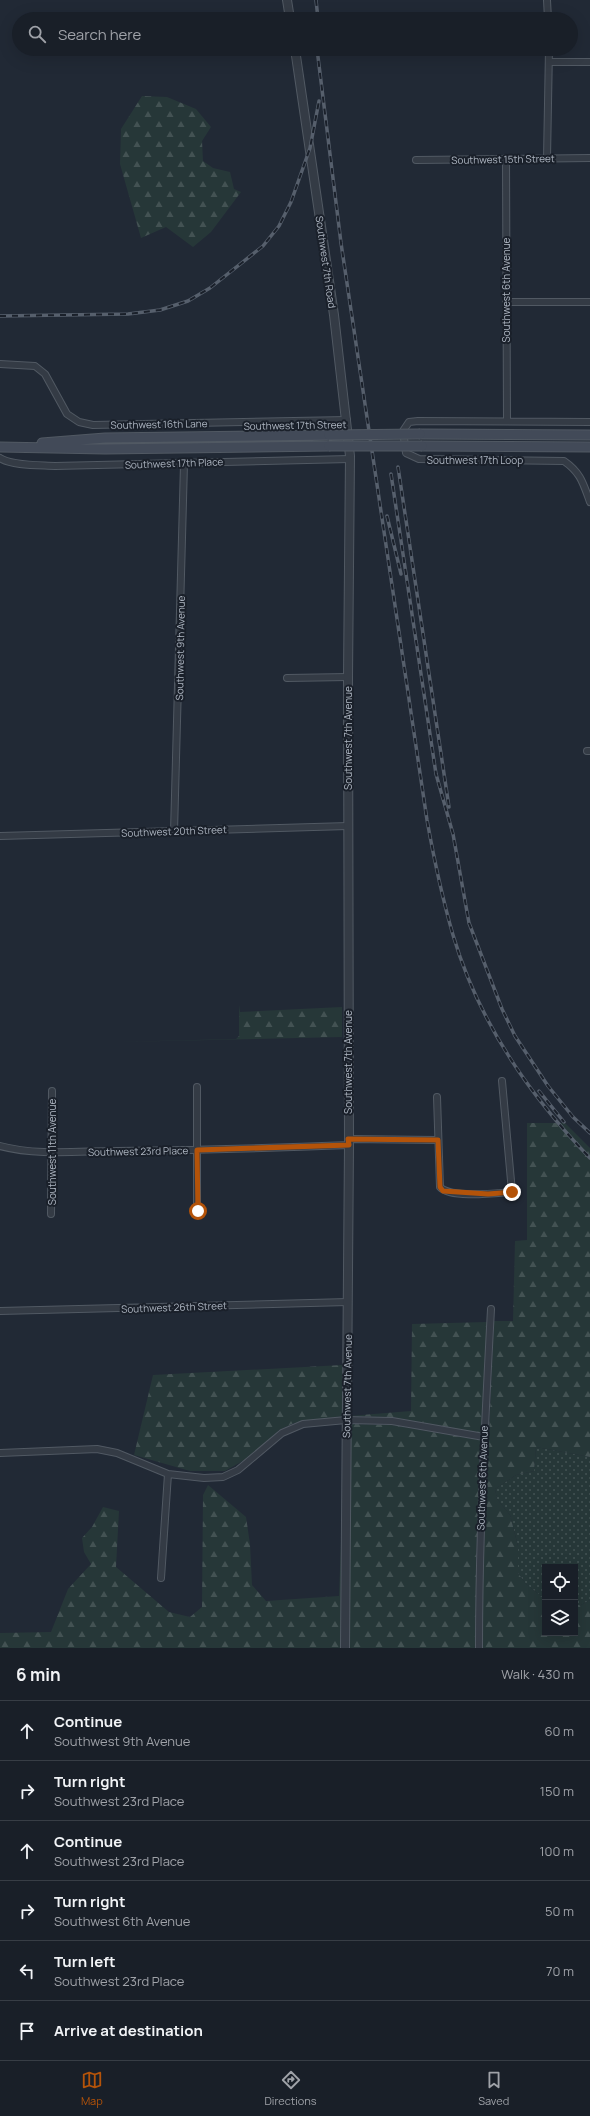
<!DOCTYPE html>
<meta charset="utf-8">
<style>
body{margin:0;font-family:Manrope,sans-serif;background:#262c34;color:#f1f3f6}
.controls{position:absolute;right:12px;bottom:12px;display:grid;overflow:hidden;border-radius:0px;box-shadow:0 4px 16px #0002}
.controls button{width:36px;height:36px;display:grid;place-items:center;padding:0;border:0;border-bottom:1px solid #373d45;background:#191f28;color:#f1f3f6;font:20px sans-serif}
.stop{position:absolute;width:12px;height:12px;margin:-9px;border:3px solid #b45309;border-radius:50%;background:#fff}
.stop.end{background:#b45309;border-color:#fff;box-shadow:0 1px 4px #0008}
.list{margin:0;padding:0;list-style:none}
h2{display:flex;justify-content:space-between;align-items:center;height:52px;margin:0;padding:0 16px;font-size:17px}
h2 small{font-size:13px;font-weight:400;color:#9fa2a8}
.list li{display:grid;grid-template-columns:26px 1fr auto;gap:12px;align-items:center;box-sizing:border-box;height:60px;padding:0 16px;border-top:1px solid #373d45}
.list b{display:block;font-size:15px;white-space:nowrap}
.list p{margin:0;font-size:13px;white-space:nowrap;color:#9fa2a8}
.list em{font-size:13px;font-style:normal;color:#9fa2a8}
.icon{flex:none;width:22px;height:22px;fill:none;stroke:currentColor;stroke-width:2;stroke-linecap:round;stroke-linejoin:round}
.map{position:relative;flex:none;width:590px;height:1648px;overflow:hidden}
.search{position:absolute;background:#191f28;box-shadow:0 4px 16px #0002;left:12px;right:12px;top:12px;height:44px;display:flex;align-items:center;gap:10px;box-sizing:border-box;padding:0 14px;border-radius:22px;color:#9fa2a8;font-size:15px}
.sheet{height:412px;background:#191f28}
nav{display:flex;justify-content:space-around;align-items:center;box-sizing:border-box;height:56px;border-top:1px solid #373d45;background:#191f28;font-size:11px;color:#9fa2a8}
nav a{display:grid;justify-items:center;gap:2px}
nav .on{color:#b45309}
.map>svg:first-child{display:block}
.grass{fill:url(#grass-dots)}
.forest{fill:url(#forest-firs)}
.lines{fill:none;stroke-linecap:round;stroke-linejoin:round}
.minor-casing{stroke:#515963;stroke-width:8}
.tertiary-casing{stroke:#515963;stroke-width:10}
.secondary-casing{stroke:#515963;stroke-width:11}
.minor{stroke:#343b45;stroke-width:6}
.tertiary{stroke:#343b45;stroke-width:8}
.secondary{stroke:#424a58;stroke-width:9}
.rail-casing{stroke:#565f6c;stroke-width:3.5}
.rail{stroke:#1a202a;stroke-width:2;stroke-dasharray:6;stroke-linecap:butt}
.secondary-bridge-casing{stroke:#515963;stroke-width:11;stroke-linecap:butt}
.secondary-bridge{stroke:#424a58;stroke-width:9}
.route{stroke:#b45309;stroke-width:5}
.labels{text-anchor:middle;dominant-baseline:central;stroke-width:4;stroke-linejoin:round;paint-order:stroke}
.street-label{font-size:10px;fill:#aeb6c2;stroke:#1a202a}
</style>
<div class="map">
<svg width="590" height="1648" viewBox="0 0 590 1648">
<defs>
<pattern id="grass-dots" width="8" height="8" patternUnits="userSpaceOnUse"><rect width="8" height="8" fill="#263738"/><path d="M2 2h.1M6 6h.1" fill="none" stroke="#435253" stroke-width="1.8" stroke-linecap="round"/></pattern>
<pattern id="forest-firs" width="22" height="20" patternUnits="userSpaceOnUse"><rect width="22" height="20" fill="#263738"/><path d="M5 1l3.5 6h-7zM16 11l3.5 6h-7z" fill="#435253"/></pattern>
</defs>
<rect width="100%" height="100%" fill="#212935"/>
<path class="grass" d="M536,1447L590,1457V1600L581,1605H575V1567H545V1599L526,1584L518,1573V1546L510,1515L497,1499L495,1489L516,1475L534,1471Z"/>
<path class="forest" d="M142,96L167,97L196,109L211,127L202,141L203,161L213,168L230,172L234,189L241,192L211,232L193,247L166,227L141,238L120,164L121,129Z
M239,1005L240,1012L342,1007V1037L115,1042L236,1039L239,1036Z
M527,1123H565L590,1148V1457L536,1447L534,1471L516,1475L495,1489L497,1499L510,1515L518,1546V1573L526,1584L545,1599V1633H575V1605H581L590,1600V1648H483V1570L494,1321H513L515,1241L527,1240Z
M487,1322L481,1433L392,1417L349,1416L411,1411L412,1324Z
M342,1365L343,1416L294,1423L279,1430L255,1454L225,1471H190L134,1455L153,1375Z
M349,1424L391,1425L480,1440L476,1569V1648H349Z
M208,1485L246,1517L250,1544L252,1585L266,1601L339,1596L342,1515V1648H0V1633L51,1632L68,1589L91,1564L84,1552L82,1538L92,1527L103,1507L119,1511L116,1567L169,1612L190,1617L202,1607L203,1495Z"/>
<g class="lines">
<g class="minor-casing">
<path id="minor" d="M547,0L548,19
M549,62H590
M506,158L507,421
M547,158L549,49
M416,160L590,158
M506,302H590
M0,364L35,366L45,374L67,414L79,422L93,425L347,420
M590,422L418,421L409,422L403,431L406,453L419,459L564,461C581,473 583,483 590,502
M0,458C11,466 42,465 55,466L350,459
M287,678L348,677
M587,751H590
M174,832L184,464
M0,836L348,826
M197,1087V1211
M437,1097L440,1187C451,1199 497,1193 512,1192L502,1081
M348,1139L438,1140
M0,1146C38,1156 79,1151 118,1151C195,1150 272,1148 349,1145
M51,1214L52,1091
M0,1311L348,1302
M0,1453L97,1449L117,1453L168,1474L204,1478L223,1477L238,1470L282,1433L303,1424L346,1420L392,1421L484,1437
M161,1578L168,1474
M479,1648C479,1535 485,1422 491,1309"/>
</g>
<g class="tertiary-casing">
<path id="tertiary" d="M287,0L290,19
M295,49L334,315L350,456L348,677L349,1145L345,1648"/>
</g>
<g class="secondary-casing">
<path id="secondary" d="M420,434L590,435
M42,443L105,438L329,435
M422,446L590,447
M0,447L105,449L329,446"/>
</g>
<use href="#minor" class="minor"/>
<use href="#tertiary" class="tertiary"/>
<use href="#secondary" class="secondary"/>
<g class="rail-casing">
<path id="rail" d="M316,0L318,19
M317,49L341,243L427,820C434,859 442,897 453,935C478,1020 529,1095 590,1158
M0,316L128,314L160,310L188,301L210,288L263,246L279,226L291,202L310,148L319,101
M398,467L449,807
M391,474L436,774L453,834L469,923L502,1009L515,1036L548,1086L573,1117L590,1133
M387,516L401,574
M539,1091L564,1122"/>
</g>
<use href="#rail" class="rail"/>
<g class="secondary-bridge-casing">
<path id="secondary-bridge" d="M329,435L420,434
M329,446H422"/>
</g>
<use href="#secondary-bridge" class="secondary-bridge"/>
</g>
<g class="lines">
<path class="route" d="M198,1211L197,1150L349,1145L348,1139L438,1140L440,1187L443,1191L488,1194L512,1192"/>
</g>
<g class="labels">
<g class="street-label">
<text transform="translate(503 159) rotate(-1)">Southwest 15th Street</text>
<text transform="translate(326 262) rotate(82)">Southwest 7th Road</text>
<text transform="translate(506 290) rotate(-90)">Southwest 6th Avenue</text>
<text transform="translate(159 424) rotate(-1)">Southwest 16th Lane</text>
<text transform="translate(295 425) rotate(-1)">Southwest 17th Street</text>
<text x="475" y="460">Southwest 17th Loop</text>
<text transform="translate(174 463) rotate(-2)">Southwest 17th Place</text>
<text transform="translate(180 648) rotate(-89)">Southwest 9th Avenue</text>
<text transform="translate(348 738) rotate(-90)">Southwest 7th Avenue</text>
<text transform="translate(174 831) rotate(-2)">Southwest 20th Street</text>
<text transform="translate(348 1062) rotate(-90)">Southwest 7th Avenue</text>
<text transform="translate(138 1151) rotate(-1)">Southwest 23rd Place</text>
<text transform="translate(52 1152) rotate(-90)">Southwest 11th Avenue</text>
<text transform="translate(174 1307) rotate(-2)">Southwest 26th Street</text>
<text transform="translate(347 1386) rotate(-89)">Southwest 7th Avenue</text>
<text transform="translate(482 1478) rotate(-88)">Southwest 6th Avenue</text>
</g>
</g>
</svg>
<div class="controls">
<button><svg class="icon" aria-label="locate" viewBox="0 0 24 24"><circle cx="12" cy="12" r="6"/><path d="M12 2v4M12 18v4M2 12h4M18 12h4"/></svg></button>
<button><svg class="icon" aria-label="layers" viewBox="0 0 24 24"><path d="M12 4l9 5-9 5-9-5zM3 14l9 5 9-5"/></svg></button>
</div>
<div class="stop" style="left:198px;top:1211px"></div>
<div class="stop end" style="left:512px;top:1192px"></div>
<div class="search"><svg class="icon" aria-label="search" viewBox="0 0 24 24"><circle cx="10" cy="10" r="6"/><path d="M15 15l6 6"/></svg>Search here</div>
</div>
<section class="sheet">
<h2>6 min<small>Walk · 430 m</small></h2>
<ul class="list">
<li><svg class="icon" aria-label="ahead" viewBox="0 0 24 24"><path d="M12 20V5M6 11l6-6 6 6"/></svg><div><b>Continue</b><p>Southwest 9th Avenue</p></div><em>60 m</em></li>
<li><svg class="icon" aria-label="right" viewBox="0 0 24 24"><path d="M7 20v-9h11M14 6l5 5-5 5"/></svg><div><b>Turn right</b><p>Southwest 23rd Place</p></div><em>150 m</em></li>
<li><svg class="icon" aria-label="ahead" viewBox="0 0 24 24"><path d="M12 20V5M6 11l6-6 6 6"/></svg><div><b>Continue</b><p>Southwest 23rd Place</p></div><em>100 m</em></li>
<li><svg class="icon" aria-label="right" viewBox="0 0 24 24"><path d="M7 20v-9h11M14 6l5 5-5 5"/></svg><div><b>Turn right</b><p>Southwest 6th Avenue</p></div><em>50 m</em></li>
<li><svg class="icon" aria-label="left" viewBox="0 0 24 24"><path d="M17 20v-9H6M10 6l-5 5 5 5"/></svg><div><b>Turn left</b><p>Southwest 23rd Place</p></div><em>70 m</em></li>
<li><svg class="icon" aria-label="arrive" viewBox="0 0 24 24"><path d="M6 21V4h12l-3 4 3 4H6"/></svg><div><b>Arrive at destination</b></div></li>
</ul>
</section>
<nav>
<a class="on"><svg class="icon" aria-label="map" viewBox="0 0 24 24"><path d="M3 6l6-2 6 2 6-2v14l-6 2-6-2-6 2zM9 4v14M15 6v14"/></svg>Map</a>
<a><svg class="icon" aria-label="directions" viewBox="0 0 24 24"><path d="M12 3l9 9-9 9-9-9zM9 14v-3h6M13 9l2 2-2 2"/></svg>Directions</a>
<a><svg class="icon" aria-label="saved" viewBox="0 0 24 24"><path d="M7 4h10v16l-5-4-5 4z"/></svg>Saved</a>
</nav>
